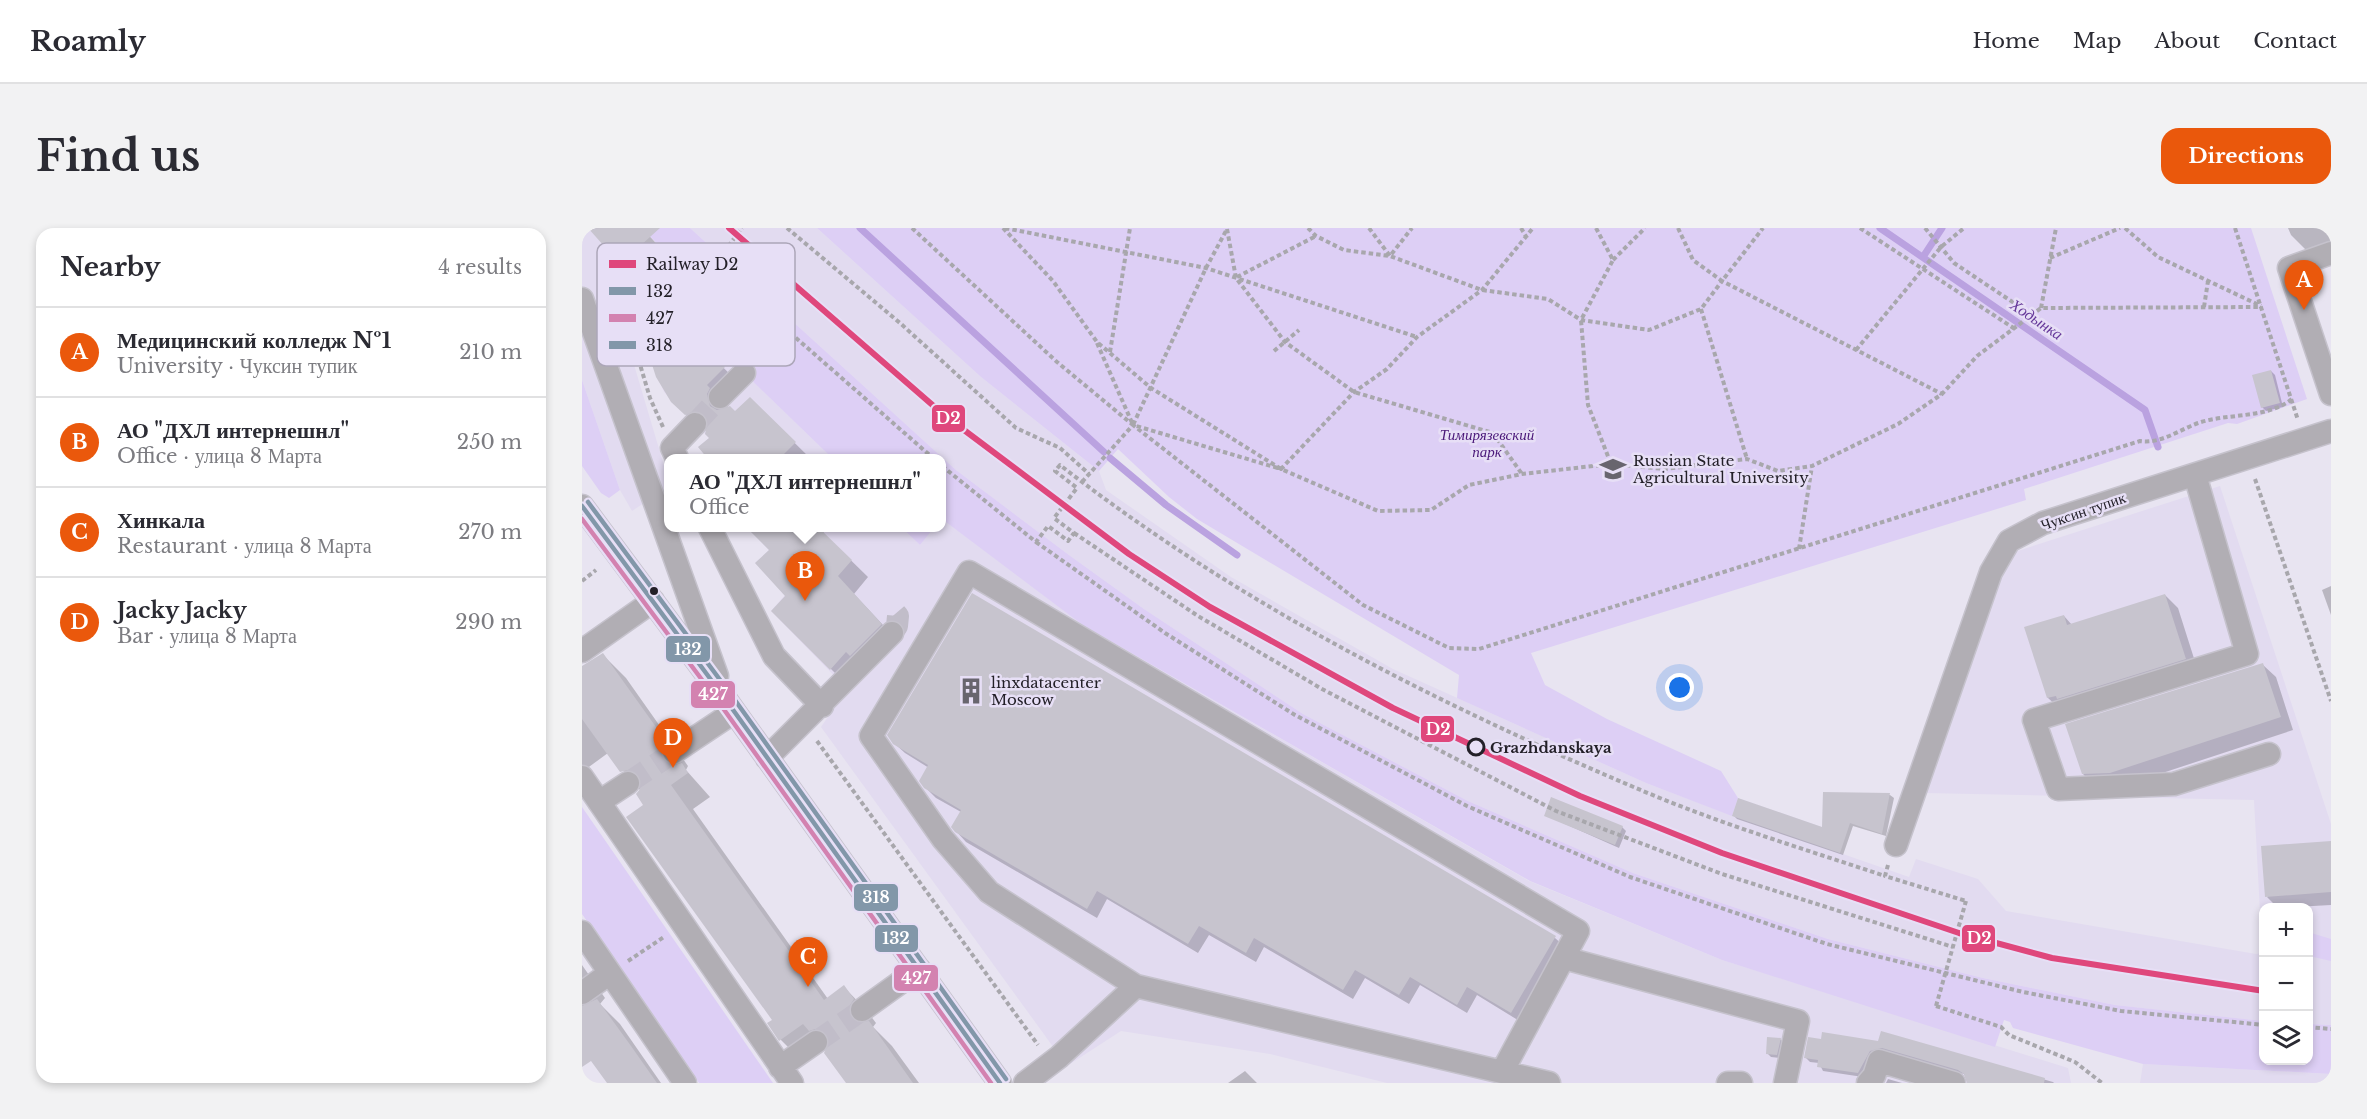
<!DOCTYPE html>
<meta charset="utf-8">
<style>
body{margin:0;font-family:"Libre Baskerville",serif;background:#f2f2f3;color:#2b2b33}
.controls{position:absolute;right:18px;bottom:18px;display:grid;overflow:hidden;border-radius:12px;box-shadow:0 3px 9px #0003}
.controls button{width:54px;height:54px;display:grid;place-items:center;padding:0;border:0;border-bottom:2px solid #e1e1e2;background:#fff;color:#2b2b33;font:30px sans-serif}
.you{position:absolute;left:1098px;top:460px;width:21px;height:21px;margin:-15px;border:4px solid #fff;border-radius:50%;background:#1a73e8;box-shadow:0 0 0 9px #1a73e833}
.badge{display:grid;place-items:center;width:39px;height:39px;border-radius:50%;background:#ea580c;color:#fff;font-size:20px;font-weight:700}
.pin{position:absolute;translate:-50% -50px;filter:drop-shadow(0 2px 3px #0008)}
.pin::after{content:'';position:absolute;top:32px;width:21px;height:18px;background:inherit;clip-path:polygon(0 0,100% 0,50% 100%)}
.popup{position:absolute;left:82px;top:226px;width:282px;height:78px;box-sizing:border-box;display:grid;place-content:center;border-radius:12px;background:#fff;filter:drop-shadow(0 2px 4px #0005);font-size:20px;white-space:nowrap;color:#7c7c81}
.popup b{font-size:22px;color:#2b2b33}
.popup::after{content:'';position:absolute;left:50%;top:100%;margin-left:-12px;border:12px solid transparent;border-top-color:#fff}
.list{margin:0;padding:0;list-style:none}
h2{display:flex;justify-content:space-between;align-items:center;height:78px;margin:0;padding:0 24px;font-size:26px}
h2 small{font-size:20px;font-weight:400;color:#7c7c81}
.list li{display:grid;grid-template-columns:39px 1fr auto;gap:18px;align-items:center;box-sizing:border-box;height:90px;padding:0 24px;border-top:2px solid #e1e1e2}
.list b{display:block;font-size:22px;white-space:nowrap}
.list p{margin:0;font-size:20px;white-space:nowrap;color:#7c7c81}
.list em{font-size:20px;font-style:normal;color:#7c7c81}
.icon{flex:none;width:33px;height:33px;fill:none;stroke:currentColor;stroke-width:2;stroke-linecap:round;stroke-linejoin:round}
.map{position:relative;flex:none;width:1749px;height:855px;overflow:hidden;border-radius:18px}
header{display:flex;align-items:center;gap:36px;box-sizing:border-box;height:84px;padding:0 30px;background:#fff;border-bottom:2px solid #e1e1e2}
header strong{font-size:28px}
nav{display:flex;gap:33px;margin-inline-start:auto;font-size:21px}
.intro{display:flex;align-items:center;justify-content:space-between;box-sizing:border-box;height:144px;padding:0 36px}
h1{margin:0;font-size:42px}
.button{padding:15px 27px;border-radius:18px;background:#ea580c;color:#fff;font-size:21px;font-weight:700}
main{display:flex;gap:36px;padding:0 36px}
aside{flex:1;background:#fff;border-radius:18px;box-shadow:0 3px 9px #0003}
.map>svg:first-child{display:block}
.built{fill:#e2dbf0}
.green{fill:#ddcff5}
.shadow{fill:#0003}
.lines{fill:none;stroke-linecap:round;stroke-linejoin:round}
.stream{stroke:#baa2e0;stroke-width:7}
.building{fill:#c7c4ce}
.minor-tunnel{stroke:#c1bdc9;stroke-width:22;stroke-dasharray:22 11;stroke-linecap:butt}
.minor-casing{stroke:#c5c2cc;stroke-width:25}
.path{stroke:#a8a7ac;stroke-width:4;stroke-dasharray:4.5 3;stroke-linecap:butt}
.minor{stroke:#b1aeb4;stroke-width:22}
.path-bridge{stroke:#a8a7ac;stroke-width:4;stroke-dasharray:4.5 3;stroke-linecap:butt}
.bus-1-casing{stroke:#e7dff6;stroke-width:9}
.bus-2-casing{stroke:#e7dff6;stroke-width:9}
.bus-3-casing{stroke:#e7dff6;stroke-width:9}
.bus-1{stroke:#8297a9;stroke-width:4.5}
.bus-2{stroke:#d382b0;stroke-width:4.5}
.bus-3{stroke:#8297a9;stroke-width:4.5}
.rail-1-casing{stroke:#e7dff6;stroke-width:10}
.rail-1{stroke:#df477c;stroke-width:6}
.bus-dot{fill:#232028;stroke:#e7dff6;stroke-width:2}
.stop-dot{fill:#e7dff6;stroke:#232028;stroke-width:3}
.labels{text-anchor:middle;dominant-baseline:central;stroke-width:5;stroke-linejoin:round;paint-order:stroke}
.park-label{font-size:15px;font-style:italic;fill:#4a1879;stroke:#e7dff6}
.poi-label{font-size:15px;fill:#232028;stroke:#e7dff6;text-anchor:start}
.street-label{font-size:15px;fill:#232028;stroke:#e7dff6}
.stop-label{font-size:15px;font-weight:bold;fill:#232028;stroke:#e7dff6;text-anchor:start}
.water-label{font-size:16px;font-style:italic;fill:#66399a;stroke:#e7dff6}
.key{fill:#e7dff6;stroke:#aca6b8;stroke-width:1.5}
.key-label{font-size:16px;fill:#232028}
.line-badge{stroke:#e7dff6;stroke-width:2}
.badge-label{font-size:16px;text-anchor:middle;font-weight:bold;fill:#fff}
</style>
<header>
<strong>Roamly</strong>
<nav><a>Home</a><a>Map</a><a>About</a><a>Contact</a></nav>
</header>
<div class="intro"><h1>Find us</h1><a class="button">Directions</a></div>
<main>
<aside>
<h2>Nearby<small>4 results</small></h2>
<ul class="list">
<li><span class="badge">A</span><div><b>Медицинский колледж №1</b><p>University · Чуксин тупик</p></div><em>210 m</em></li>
<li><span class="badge">B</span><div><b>АО &quot;ДХЛ интернешнл&quot;</b><p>Office · улица 8 Марта</p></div><em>250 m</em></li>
<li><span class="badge">C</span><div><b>Хинкала</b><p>Restaurant · улица 8 Марта</p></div><em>270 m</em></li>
<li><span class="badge">D</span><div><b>Jacky Jacky</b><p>Bar · улица 8 Марта</p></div><em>290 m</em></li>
</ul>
</aside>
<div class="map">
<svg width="1749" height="855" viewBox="0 0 1749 855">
<rect width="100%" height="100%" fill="#e8e4f1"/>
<path class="built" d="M0,0H60L38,36L31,66L86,251V259L50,283L38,262L0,152Z
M108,0H235L399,149L517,243L524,262L649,349L811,441L1064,555L1149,587L1156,570L1263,607L1258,625L1327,649L1334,631L1396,651L1424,683L1674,726L1681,725V793L1533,777L1401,750L1246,711L1051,645L886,573L721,486L562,381L487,327L374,242Z
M95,80L106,90L250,230H126L116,219L127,210L82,164L65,121L63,96L91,88Z
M1638,258L1749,596V797L1727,796L1726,680H1682L1681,686L1678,684L1672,572L1342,565L1423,327Z
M361,289L502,398L947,653L1140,732L1486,840L1489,855H805L688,826L539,803L485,838L239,499L265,461L189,383L203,367L173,335L187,322L165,300H320L338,317L352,300H360Z
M1561,836L1749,846V855H1558Z"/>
<path class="green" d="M60,0H108L374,242L487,327L562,381L721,486L886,573L1051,645L1246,711L1401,750L1533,777L1681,793L1682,832H1726L1727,796L1749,797V846L1561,836L1431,800L1428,794L1422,792L1413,819L1140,732L948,653L502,398L360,291V230H250L95,80L106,48Z
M235,0H1669L1725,171L1655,196L1646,195L1442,261L1444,272L949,425L963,457L1025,491L1139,543L1156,570L1150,588L1064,555L875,470L877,447L615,291L587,269L536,221L517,243L399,149Z
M60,22L73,24L81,36L83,46L74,60L45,79L40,76C32,54 48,39 60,22Z
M0,152L38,262L27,270L19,265L0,238Z
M320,300H352L338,317Z
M0,579L191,855H117L0,686Z
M1726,704L1749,711V733L1727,728Z"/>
<path class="shadow" d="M8,0H60L83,25L55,50Z
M1706,0H1749V24L1732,30L1709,7Z
M90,89L159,157L143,183L153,185L168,171L228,230H128L129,210L125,202L121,203L104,186Z
M1689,143L1693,147L1701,179L1684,183L1680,179Z
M167,300H246L241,305L286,349L272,366L316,413L265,457L191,383L205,368L189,322Z
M1749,358V387L1740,362Z
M391,367L973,710L983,719L939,794L895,767L885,785L838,757L827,776L783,750L771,771L682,719L674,734L627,707L616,725L525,671L515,690L384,614L374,603L379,584L354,570L343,559L347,540L323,525L312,515Z
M1583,367L1596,380L1616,443L1479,482L1466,470L1482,388L1490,397Z
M21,427L44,450L106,538L104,542L128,569L111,581L246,771L262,759L285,783L294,795L291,799L310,818L337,855H265L247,817L222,835L199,812L192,792L58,562L26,525L0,544V441Z
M1681,437L1694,449L1711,502L1541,558L1514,559L1501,546Z
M1243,566L1308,567L1312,570L1304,608L1271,598L1261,627L1155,591L1151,587L1241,601Z
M963,587L1040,599L1044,603L1037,620Z
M1749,614V677L1696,680L1685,669Z
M0,737L23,770L18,776L38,796L79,855H27L0,815Z
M1300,805L1471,854L1472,855H1386L1382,846L1300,824L1281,849L1241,843L1237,835L1228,834L1224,830L1297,815Z
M1198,811L1202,815L1199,830L1189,829L1185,825Z
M663,843L675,855H646Z
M1306,851L1320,855H1304Z"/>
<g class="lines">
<path class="stream" d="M278,0L522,224
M1298,0L1563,182L1576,219
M1341,29L1360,0
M528,230L584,277L655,327"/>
</g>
<path class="building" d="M6,0H78L38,36Z
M91,88L143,139L125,157L128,160L125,166L128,178L135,182L148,178L153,183L168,169L214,214L197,231H126L116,219L127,210L123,206L126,192L116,183L103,187L89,174L74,149L65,121L63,96Z
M1689,142L1698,175L1679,180L1670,147Z
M165,300H237L270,332L256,348L300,396L268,428L264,424L248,442L189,383L203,368L173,335L187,322Z
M390,365L974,708L929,785L885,759L875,777L828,749L817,767L773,742L761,762L672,710L664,725L617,698L606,716L515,663L505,681L373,604L369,599L379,582L342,560L337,553L346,537L311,516L305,507Z
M1583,366L1604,431L1475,471L1474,468L1465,470L1442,399L1482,387L1485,397Z
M21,425L84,513L79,524L81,532L92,537L100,535L106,545L89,557L242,772L262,757L272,771L268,777L269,789L275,794L287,793L331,855H264L242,825L247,813L245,806L233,801L227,803L221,796L197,813L185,795L190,792L44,589L61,577L54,566L58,561V548L46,542L38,544L0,491V438Z
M1681,435L1699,489L1528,545L1500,546L1483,496Z
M1241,564L1308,565L1300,606L1268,595L1258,625L1150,588L1156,570L1240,599Z
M969,569L1041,598L1033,617L962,588Z
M1749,613V664L1683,669L1679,618Z
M15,771L49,818L75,855H25L9,833L0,839V778Z
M1299,803L1463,850L1462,855H1385L1382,846L1376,842L1300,820L1288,823L1276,845L1235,839L1236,832L1222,830L1226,809L1239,811L1240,804L1296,813Z
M1185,809L1199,810L1195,827L1184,826Z"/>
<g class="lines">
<path class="minor-tunnel" d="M113,196L138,169
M310,405L315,398L316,388L310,381
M46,555L92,524
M234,814L280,782"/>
<g class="minor-casing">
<path id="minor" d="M1749,25L1707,40L1749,166
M0,71L135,448
M138,169L162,145
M95,230L90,220L113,196
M1613,247L1665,426L1452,492L1476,561L1592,556L1687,526
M0,278L144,472L418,855
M128,300L192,428L240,478
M0,423L71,373
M92,524L152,484
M185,530L310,405
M0,549L210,855
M17,574L46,555
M1314,617L1409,344L1427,313L1461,295L1749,203
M0,704L103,855
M982,730L1216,793L1203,855
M0,765L28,745
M280,782L337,741
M198,839L234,814
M920,844L996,703L387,344L289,508L361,611L407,664L554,758L920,844L967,855
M443,855L477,829L554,758
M1146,855H1159
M1286,855L1292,848L1297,833L1372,855"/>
</g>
<path class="path" d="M205,0L318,95L434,200L478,220L507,246
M330,0L475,134L551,197L699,241L772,164L805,141L835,109L900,62L951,0
M421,0L471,53L515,114L569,160L699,241L796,283L849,282L887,257L940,246L1029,236L1083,241L1165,231L1196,243L1230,238L1316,196L1360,166L1395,128L1459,80L1679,79
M423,0L624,40L835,109
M726,0L734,8L762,22L808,28L900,62L966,71L999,92L1067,102L1119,81L1140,53L1360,166
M787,0L808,28L830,0
M939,0L945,10
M1014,0L1031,32L999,92L1006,177L1029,236
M1096,0L1111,32L1140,53L1181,0
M1278,0L1433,101
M1343,0L1372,35L1450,87
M1543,0L1576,29L1679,78
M1653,0L1716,192
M645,1L654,50L703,114L772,164L911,205L940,246
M1468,30L1538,0
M1031,32L1063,0
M655,49L734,8
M110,66L160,0
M1622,79L1626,53
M1459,80L1474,0
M1119,81L1165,231
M515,115L551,197L624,40L645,1
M1274,122L1359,19L1382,0
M692,123L717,102
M528,124L548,0
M81,199L68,170L43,86L82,60L109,67H165L351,230
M360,238L454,314L466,298L486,313L492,305L472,290L495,260L473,243L478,237C655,375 855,476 1061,563C1139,596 1222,621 1303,648
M1673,251L1749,473
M500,254L551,197L781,377L867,420L897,421L1558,213C1579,216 1597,202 1616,195C1645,185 1685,191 1710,171
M492,305L616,388L740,461L974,583L1140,646L1371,719
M454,314L583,405L713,487L885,578L1048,649L1245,716L1441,764L1539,783L1682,797
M1217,321L1230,238
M0,353L14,342
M235,513L456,817
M1306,637L1303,648L1384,673
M46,733L82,709
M1354,778L1419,799L1427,807L1493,834L1520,855
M1726,799L1749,801"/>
<use href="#minor" class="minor"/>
<path class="path-bridge" d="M1354,778L1384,673"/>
<g class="bus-1-casing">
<path id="bus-1" d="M0,278L144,472L418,855"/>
</g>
<g class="bus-2-casing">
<path id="bus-2" d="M0,291L138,476L409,855"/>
</g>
<g class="bus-3-casing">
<path id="bus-3" d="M6,274L150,468L424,851"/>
</g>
<use href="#bus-1" class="bus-1"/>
<use href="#bus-2" class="bus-2"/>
<use href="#bus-3" class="bus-3"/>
<g class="rail-1-casing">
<path id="rail-1" d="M147,0L362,187L547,326L628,379L811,480L998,568L1140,625L1377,705L1470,730L1682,763"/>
</g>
<use href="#rail-1" class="rail-1"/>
</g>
<defs>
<g id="university-bare" transform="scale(2.07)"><path d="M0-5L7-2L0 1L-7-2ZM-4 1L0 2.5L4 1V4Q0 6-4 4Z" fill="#68656e" stroke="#e7dff6" stroke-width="2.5" paint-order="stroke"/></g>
<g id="building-bare" transform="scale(2.07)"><path d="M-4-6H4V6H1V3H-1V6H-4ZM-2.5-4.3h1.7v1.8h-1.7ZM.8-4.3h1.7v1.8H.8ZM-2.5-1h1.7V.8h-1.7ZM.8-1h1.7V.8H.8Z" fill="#68656e" stroke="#e7dff6" stroke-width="2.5" paint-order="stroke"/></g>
</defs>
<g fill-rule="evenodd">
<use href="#university-bare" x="1031" y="241"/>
<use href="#building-bare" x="389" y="463"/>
</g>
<circle class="bus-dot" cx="72" cy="363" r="5"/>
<circle class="stop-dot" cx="894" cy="519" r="8"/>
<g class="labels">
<g class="park-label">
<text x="905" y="206">Тимирязевский<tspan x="905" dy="17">парк</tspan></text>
</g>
<g class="poi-label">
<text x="1051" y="232">Russian State<tspan x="1051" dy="17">Agricultural University</tspan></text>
<text x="409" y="454">linxdatacenter<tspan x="409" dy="17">Moscow</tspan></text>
</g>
<g class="street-label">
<text transform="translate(1501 283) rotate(-19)">Чуксин тупик</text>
</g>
<g class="stop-label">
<text x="908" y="519">Grazhdanskaya</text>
</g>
<g class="water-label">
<text transform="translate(1455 91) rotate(34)">Ходынка</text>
</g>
</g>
<rect x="15" y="15" width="198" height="123" rx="9" class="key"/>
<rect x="27" y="32" width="27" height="8" fill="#df477c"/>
<rect x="27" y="59" width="27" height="8" fill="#8297a9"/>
<rect x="27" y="86" width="27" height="8" fill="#d382b0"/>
<rect x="27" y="113" width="27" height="8" fill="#8297a9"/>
<g class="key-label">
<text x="64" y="42">Railway D2</text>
<text x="64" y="69">132</text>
<text x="64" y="96">427</text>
<text x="64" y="123">318</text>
</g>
<g class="line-badge">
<rect x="349" y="176" width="35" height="29" rx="6" fill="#df477c"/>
<rect x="83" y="407" width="46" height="28" rx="6" fill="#8297a9"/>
<rect x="108" y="452" width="46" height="29" rx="6" fill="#d382b0"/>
<rect x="838" y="487" width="35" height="28" rx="6" fill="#df477c"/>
<rect x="271" y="655" width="46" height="29" rx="6" fill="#8297a9"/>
<rect x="292" y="696" width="45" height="29" rx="6" fill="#8297a9"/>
<rect x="1379" y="696" width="35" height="29" rx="6" fill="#df477c"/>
<rect x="311" y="736" width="46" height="28" rx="6" fill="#d382b0"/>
</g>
<g class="badge-label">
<text x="366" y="196">D2</text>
<text x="106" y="427">132</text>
<text x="131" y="472">427</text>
<text x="856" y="507">D2</text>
<text x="294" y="675">318</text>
<text x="314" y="716">132</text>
<text x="1397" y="716">D2</text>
<text x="334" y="756">427</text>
</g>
</svg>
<div class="controls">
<button>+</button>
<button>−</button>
<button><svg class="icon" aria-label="layers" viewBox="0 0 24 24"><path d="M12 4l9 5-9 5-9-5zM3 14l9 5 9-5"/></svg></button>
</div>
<div class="you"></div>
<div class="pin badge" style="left:1722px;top:82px">A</div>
<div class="pin badge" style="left:223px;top:373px">B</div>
<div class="popup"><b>АО &quot;ДХЛ интернешнл&quot;</b>Office</div>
<div class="pin badge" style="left:226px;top:759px">C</div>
<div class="pin badge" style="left:91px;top:540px">D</div>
</div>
</main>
